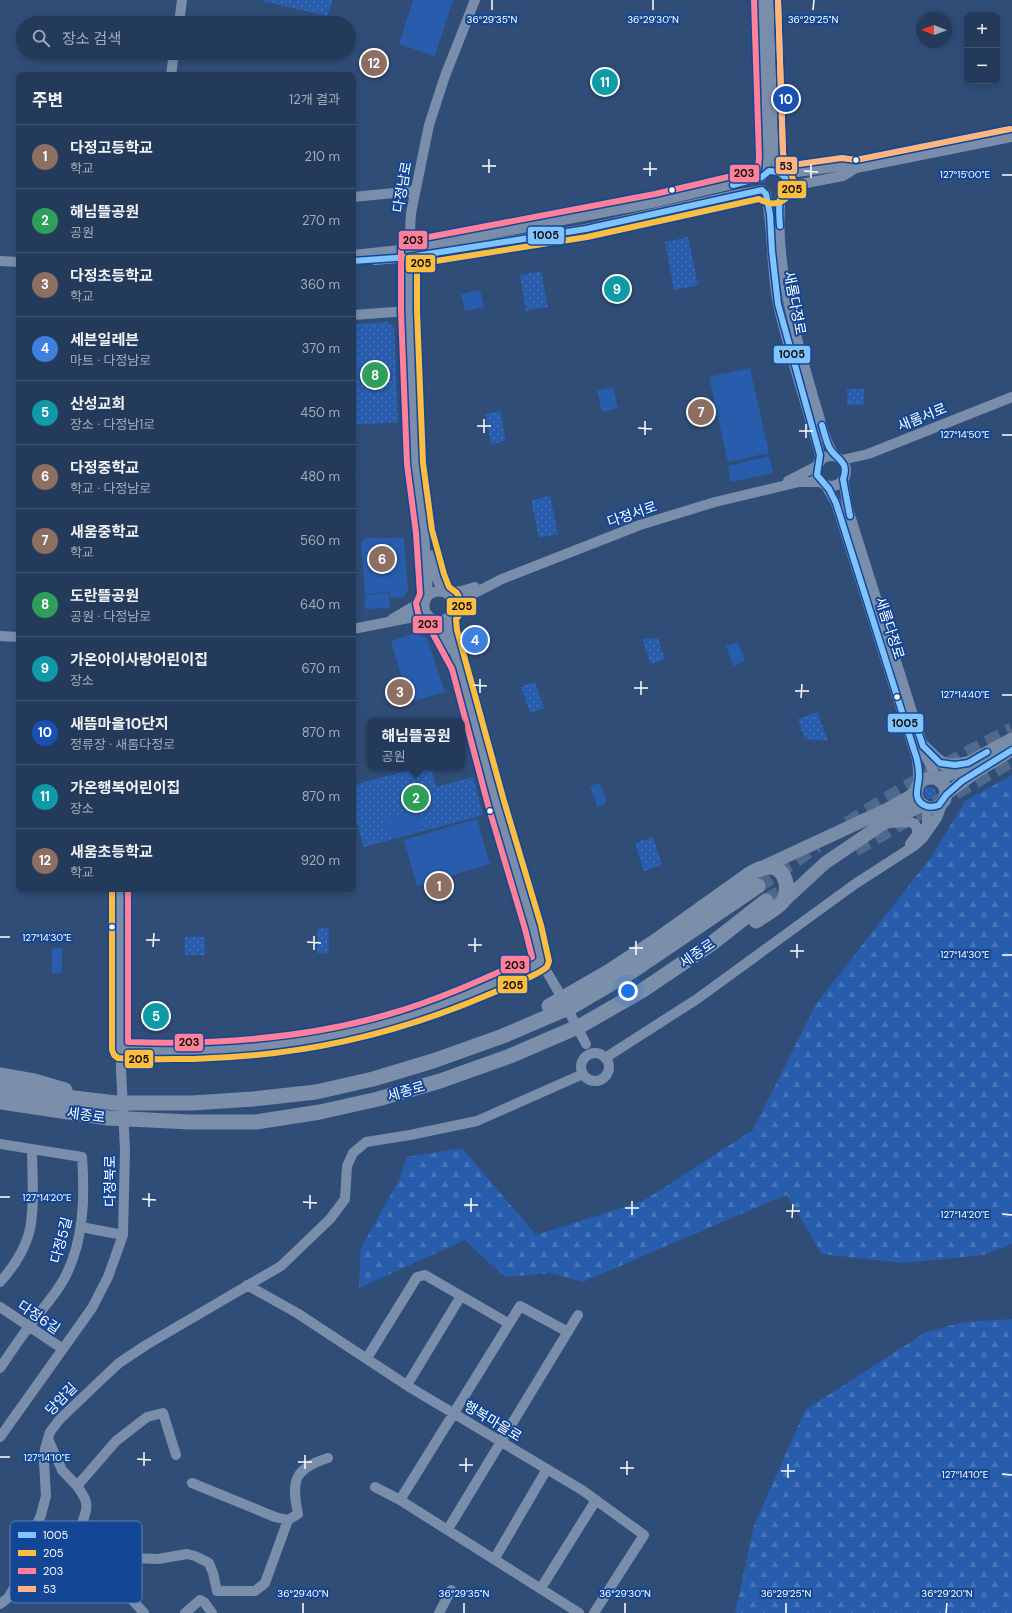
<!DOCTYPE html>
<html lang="ko">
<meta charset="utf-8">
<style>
body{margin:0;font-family:"DM Sans","Noto Sans KR",sans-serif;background:#2c4160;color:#f1f3f6}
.controls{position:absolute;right:12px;top:12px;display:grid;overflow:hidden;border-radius:8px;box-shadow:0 2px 6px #0003}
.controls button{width:36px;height:36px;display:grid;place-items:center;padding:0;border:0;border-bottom:1px solid #415470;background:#243a5a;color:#f1f3f6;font:20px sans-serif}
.compass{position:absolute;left:916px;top:12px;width:36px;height:36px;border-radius:50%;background:#243a5a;box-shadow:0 2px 6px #0003;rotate:271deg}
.you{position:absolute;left:628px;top:991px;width:14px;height:14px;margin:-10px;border:3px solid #fff;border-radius:50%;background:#1a73e8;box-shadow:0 0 0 6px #1a73e833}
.badge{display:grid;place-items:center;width:26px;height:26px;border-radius:50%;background:#e69b98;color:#fff;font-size:13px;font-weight:700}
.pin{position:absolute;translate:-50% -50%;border:2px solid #fff;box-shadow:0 1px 4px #0006}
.popup{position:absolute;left:367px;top:718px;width:98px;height:52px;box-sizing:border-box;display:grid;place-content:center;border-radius:8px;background:#243a5a;filter:drop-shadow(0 1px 3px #0005);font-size:13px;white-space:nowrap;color:#a3adbb}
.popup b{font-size:15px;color:#f1f3f6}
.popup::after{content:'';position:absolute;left:50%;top:100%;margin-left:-8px;border:8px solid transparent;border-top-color:#243a5a}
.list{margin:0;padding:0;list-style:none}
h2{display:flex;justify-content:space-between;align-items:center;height:52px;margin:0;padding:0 16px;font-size:17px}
h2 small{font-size:13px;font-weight:400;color:#a3adbb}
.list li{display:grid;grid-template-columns:26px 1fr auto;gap:12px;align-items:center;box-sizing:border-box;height:64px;padding:0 16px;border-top:1px solid #415470}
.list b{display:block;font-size:15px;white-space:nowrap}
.list p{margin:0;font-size:13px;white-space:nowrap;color:#a3adbb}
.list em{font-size:13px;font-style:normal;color:#a3adbb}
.icon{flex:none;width:22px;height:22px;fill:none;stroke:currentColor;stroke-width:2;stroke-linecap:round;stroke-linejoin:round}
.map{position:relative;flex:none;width:1012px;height:1613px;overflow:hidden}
.search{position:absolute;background:#243a5a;box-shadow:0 2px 6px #0003;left:16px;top:16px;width:340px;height:44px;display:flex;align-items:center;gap:10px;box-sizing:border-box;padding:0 14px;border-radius:22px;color:#a3adbb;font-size:15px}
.panel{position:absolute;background:#243a5a;box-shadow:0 2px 6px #0003;left:16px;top:72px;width:340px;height:820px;border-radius:8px}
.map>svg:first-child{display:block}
.grass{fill:url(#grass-dots)}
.forest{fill:url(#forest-firs)}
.pitch{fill:#275dac}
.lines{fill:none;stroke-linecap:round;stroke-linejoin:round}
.highway-tunnel{stroke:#4f688c;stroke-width:15;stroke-dasharray:15 8;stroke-linecap:butt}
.minor{stroke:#7a8eab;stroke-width:10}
.major{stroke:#788ca8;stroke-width:13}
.highway{stroke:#7b8eaa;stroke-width:15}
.minor-bridge{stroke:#7a8eab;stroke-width:10}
.bus-1-casing{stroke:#134795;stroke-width:9}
.bus-2-casing{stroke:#134795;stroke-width:9}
.bus-3-casing{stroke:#134795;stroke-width:9}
.bus-4-casing{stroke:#134795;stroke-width:9}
.bus-1{stroke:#80c4ff;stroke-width:6}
.bus-2{stroke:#fbbe40;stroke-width:6}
.bus-3{stroke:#ff8098;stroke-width:6}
.bus-4{stroke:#ffb580;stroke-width:6}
.ticks{fill:none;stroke:#fff;stroke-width:1.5}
.bus-dot{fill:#fff;stroke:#134795;stroke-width:1.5}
.labels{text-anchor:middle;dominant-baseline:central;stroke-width:4;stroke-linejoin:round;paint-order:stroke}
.street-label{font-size:14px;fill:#fff;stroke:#134795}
.key{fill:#134795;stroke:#5a7eb5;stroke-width:1}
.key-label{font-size:11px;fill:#fff}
.ticks-label{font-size:10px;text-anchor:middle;fill:#fff;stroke:#134795;stroke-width:4;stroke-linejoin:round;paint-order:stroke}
.line-badge{stroke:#134795;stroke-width:1.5}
.pale-badge-label{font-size:11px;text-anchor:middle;font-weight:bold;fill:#111}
</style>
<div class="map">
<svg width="1012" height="1613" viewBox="0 0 1012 1613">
<defs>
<pattern id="grass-dots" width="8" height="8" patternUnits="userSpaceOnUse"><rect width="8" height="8" fill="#275dac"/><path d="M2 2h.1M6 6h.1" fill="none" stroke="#4775b8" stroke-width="1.8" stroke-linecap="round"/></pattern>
<pattern id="forest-firs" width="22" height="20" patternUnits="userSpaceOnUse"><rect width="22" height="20" fill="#275dac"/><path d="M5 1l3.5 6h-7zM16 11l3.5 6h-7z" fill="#4775b8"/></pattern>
</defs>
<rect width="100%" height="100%" fill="#304d78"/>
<path class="grass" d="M259,0H333L327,16Z
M688,237L698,285L674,290L665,242Z
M541,271L548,307L526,311L520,275Z
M387,322L394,327L398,422L354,425L357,481H353V324Z
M847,389H864V405H847Z
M500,411L506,441L491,444L485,414Z
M550,496L558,534L539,538L531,500Z
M658,638L665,659L651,664L642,639Z
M535,682L544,708L530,713L521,687Z
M817,712L828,741L805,739L798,719Z
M421,767H431L436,787L473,777L483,815L364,847L353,809V785Z
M924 793a6 6 0 1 1 12 0a6 6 0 1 1-12 0Z
M653,837L662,865L644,871L635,843Z
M318,928H329V954L317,953Z
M185,937H205V955H185Z"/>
<path class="forest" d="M1012,775V1244L983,1255L902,1263L822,1254L787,1195L736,1216L583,1282L551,1273L505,1277L465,1240L359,1288L361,1248L399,1180L407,1157L462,1148L536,1235L643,1201L753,1130L816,1004L932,856L965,801Z
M1012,1319V1613H735L754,1526L805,1410L926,1332L965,1322Z"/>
<path class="pitch" d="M413,0H453L435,56L399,44Z
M480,290L484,307L465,311L461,294Z
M750,368L769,453L728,462L709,377Z
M613,387L618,408L602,412L597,391Z
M769,456L773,473L731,482L728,466Z
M365,538H404L408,591L404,597L391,598L390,592L365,594L361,543Z
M389,593L390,608L365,609V595Z
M415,633L427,638L445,692L414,701L407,696L391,641Z
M738,642L745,661L733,666L726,646Z
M600,783L607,803L597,807L590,786Z
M418,809L423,829L390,838L384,819Z
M477,819L490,864L417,886L404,840Z
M52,948H62V973H52Z"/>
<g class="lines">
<path class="highway-tunnel" d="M848,824C900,789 957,759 1012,730
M855,849L1012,760
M758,886L817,845
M766,901L795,884"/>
<path class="minor" d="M762,0L767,156L766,173
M770,0C772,57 769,115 778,171
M179,23L182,0
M171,75L174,53
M782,174L842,166L856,168
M785,187L843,176L856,168L1012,137
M781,193C773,261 796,338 815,403C821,420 824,442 836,457
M766,194C773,230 771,268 778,304C789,354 807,405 820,455V462
M353,197L414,191
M353,255L409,249L511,230L657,202L762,177
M375,260L409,257L586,229L740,194L762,190
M0,261L19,262
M353,315L409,311
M816 471a15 15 0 1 1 30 0a15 15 0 1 1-30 0Z
M842,460L868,454L1012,397
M843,479L848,509L926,756L936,778
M788,481L817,466
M825,484L836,503L917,759L919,784
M430,555L436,577L443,592
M446,593L462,591L475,587
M428,596L424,532L415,464L409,311V249L411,213L429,125L445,76L475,0
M453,610L465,598L502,579L640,525L715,502L799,482H821
M448,617L449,631L496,803L533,927L541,962L557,989
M392,619L426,599
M434,620C461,626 458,586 435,592C430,593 426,597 425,602C424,606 424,610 427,614C429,617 431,618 434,620C440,626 446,642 450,649
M353,629L414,617L431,618
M0,636L19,637
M889,823L910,822L915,824L918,833L910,844
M922,830L927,825V807
M120,889L121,1070
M120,1050C203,1053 284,1050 366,1029C427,1014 484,988 541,962
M581 1067a14 14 0 1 1 28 0a14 14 0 1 1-28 0Z
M605,1058L697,999L855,884L914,846L923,838L937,818L943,802
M0,1144L82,1157C85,1197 84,1242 64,1279C54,1297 40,1311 28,1328C18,1341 9,1355 0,1368
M81,1227L123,1235
M0,1282C13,1268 26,1248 30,1229C35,1203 32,1175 32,1149
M247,1285L297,1313L411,1388L582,1490L644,1535L594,1613
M0,1307L63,1349
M367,1358L417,1277L425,1275L508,1323
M407,1385L461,1296
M0,1437L92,1308L108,1277L123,1235L125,1150
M48,1439L62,1470L77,1486
M192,1483L275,1517L288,1520L298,1514C291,1480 294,1469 328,1458
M375,1487L400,1500L579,1613
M400,1500L520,1306L568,1332
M448,1529L578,1315
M495,1558L547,1469
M113,1578C101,1565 84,1551 81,1533C80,1521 90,1511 85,1499C83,1495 80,1490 77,1486L116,1441L147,1417L163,1413L176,1455
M541,1588L596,1500
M0,1604L8,1598L14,1588L35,1529L41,1515L46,1496L44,1462L45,1449L50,1432L60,1419L104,1377L119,1363L146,1345L281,1266L330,1219L345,1199L347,1166L353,1153L366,1142L410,1135L477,1121L583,1074
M144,1613L113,1578L133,1558L158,1559L187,1554L195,1556L209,1563L213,1573L217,1591H255L265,1583L288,1520
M185,1613L200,1600L204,1602L212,1613
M439,1613L451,1590"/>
<path class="major" d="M923,746C940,761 939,769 966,763
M916 793a15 15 0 1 1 30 0a15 15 0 1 1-30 0Z
M938,779C948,775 960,771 968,763L1012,739
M946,794L974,773L1012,750
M761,868L888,809L911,796L917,790
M783,902L825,863L881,825L923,805"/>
<path class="highway" d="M549,1006L608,972L654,942L748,875C755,871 763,866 772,867C786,870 790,889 783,901C780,907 763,916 756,921
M0,1075L34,1081L65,1090
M0,1089L116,1103H192L253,1099L316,1092L373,1079L433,1061L503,1036L573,1006L631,972L758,886
M0,1102L108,1118L190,1122H256L320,1112L378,1099L440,1081L510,1056L582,1025L643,990L711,944L766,901"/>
<path class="minor-bridge" d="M557,989L586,1044
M121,1070L125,1150"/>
<g class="bus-1-casing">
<path id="bus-1" d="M733,185L762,177L769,171C777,171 789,175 785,185C784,188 782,191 781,194C778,204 779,216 780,226
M353,261L409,257L586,229L762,190L766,194L770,214L772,251L778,304L820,455L817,475L829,489L836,503L914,750C917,758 919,767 919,776C919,786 912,799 924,805C929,808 934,807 939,805L946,795L962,781L1012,750
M822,425C824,432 826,440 829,447C836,460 850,461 843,479L850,516
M917,728L923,746L940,763L955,765L968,763L987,752"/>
</g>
<g class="bus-2-casing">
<path id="bus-2" d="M112,889V1050L114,1055L118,1058C143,1060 169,1059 194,1059C300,1056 392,1036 490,994C504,988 537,976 547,967L549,961L541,925L504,801L457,630L456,619L461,613L462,603L457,593L449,587L444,574L432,530L423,463L417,311V264L587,237L759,199C766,203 773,205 780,202C790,198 796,186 792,176C791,172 787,169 785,166C784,162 784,157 783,153L778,0"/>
</g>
<g class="bus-3-casing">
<path id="bus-3" d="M128,889V1042C215,1045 302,1039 386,1015C436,1001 484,979 532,957L525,929L488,805L452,669L428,625L421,619L418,613L416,603L420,594L416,533L407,464L401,311V247L403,243L408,241L655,194L758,170L759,156L754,0"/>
</g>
<g class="bus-4-casing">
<path id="bus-4" d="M778,0L783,153L785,166L842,158L856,160L1010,129"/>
</g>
<use href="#bus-1" class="bus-1"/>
<use href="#bus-2" class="bus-2"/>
<use href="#bus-3" class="bus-3"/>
<use href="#bus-4" class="bus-4"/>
</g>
<path class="ticks" d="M492,10V0M653,10V0M813,10L814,0M482,166H496M643,169H657M804,171L818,172M489,173V159M1002,175H1012M650,176V162M811,178V164M477,426H491M638,428L652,429M799,431H813M484,433V419M645,435V421M1002,435H1012M806,438V424M473,685L487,686M634,688H648M795,691H809M480,693V679M641,695V681M1002,695H1012M801,698L802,684M0,937H10M146,940H160M307,942L321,943M468,945H482M153,947L154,933M629,948H643M314,950V936M790,951H804M475,952V938M636,955V941M1002,955H1012M797,958V944M0,1197H10M142,1199L156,1200M303,1202L317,1203M464,1205H478M149,1207V1193M625,1208H639M310,1209V1195M786,1211H800M471,1212V1198M1002,1214L1012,1215M632,1215V1201M792,1218L793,1204M0,1457H10M137,1459L151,1460M298,1462H312M459,1465H473M144,1466V1452M620,1468H634M305,1469V1455M781,1471H795M466,1472V1458M1002,1474L1012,1475M627,1475V1461M788,1478V1464M303,1613V1603M464,1613V1603M625,1613V1603M786,1613V1603M946,1613L947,1603"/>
<g class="bus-dot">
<circle cx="856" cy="160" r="3.5"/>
<circle cx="672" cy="190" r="3.5"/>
<circle cx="897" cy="697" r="3.5"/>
<circle cx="490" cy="811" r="3.5"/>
<circle cx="112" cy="927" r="3.5"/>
</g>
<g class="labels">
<g class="street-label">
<text transform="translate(402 187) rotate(-80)">다정남로</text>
<text transform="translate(795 303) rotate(79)">새롬다정로</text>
<text transform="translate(922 417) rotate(-22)">새롬서로</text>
<text transform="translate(632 514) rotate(-19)">다정서로</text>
<text transform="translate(890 628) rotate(72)">새롬다정로</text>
<text transform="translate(697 953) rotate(-35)">세종로</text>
<text transform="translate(406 1091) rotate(-16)">세종로</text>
<text transform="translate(86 1115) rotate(8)">세종로</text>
<text transform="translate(110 1181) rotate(-90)">다정북로</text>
<text transform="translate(61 1240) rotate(-75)">다정5길</text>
<text transform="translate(39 1317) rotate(34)">다정6길</text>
<text transform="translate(61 1399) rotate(-46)">당암길</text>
<text transform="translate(493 1421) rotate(31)">행복마을로</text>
</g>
</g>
<rect x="10" y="1521" width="132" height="82" rx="6" class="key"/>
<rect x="18" y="1532" width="18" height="6" fill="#80c4ff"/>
<rect x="18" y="1550" width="18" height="6" fill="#fbbe40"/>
<rect x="18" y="1568" width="18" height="6" fill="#ff8098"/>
<rect x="18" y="1586" width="18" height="6" fill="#ffb580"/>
<g class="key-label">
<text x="43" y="1539">1005</text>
<text x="43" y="1557">205</text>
<text x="43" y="1575">203</text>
<text x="43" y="1593">53</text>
</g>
<g class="ticks-label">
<text x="492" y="23">36°29'35"N</text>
<text x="653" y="23">36°29'30"N</text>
<text x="813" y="23">36°29'25"N</text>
<text x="965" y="178">127°15'00"E</text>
<text x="965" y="438">127°14'50"E</text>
<text x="965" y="698">127°14'40"E</text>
<text x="47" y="941">127°14'30"E</text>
<text x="965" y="958">127°14'30"E</text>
<text x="47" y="1201">127°14'20"E</text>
<text x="965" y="1218">127°14'20"E</text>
<text x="47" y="1461">127°14'10"E</text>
<text x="965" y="1478">127°14'10"E</text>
<text x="303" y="1597">36°29'40"N</text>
<text x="464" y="1597">36°29'35"N</text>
<text x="625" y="1597">36°29'30"N</text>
<text x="786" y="1597">36°29'25"N</text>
<text x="947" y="1597">36°29'20"N</text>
</g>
<g class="line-badge">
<rect x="775" y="156" width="23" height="19" rx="4" fill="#ffb580"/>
<rect x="729" y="164" width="31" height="19" rx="4" fill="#ff8098"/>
<rect x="777" y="180" width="30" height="19" rx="4" fill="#fbbe40"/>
<rect x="527" y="226" width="38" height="19" rx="4" fill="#80c4ff"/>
<rect x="398" y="230" width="30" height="20" rx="4" fill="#ff8098"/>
<rect x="405" y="254" width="31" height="19" rx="4" fill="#fbbe40"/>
<rect x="773" y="345" width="38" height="19" rx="4" fill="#80c4ff"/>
<rect x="446" y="597" width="31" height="19" rx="4" fill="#fbbe40"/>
<rect x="412" y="615" width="31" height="19" rx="4" fill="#ff8098"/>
<rect x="887" y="713" width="37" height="20" rx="4" fill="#80c4ff"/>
<rect x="500" y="955" width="30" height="19" rx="4" fill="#ff8098"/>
<rect x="497" y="975" width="31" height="19" rx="4" fill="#fbbe40"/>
<rect x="174" y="1033" width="30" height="19" rx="4" fill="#ff8098"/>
<rect x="124" y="1049" width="30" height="20" rx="4" fill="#fbbe40"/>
</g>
<g class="pale-badge-label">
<text x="786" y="170">53</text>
<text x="744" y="177">203</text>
<text x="792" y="193">205</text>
<text x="546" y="239">1005</text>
<text x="413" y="244">203</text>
<text x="421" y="267">205</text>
<text x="792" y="358">1005</text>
<text x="462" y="610">205</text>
<text x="428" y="628">203</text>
<text x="905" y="727">1005</text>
<text x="515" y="969">203</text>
<text x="513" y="989">205</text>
<text x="189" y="1046">203</text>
<text x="139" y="1063">205</text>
</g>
</svg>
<div class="controls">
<button>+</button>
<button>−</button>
</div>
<svg class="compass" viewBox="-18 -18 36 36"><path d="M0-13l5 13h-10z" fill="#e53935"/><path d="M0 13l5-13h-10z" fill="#a3adbb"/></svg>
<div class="you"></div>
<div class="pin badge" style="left:439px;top:886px;background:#8d6e63">1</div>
<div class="pin badge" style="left:416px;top:798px;background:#2e9e5b">2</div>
<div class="popup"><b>해님뜰공원</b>공원</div>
<div class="pin badge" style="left:400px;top:692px;background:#8d6e63">3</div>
<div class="pin badge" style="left:475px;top:640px;background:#3f7fe0">4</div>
<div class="pin badge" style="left:156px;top:1016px;background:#0f9aa8">5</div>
<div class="pin badge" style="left:382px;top:559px;background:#8d6e63">6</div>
<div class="pin badge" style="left:701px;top:412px;background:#8d6e63">7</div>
<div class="pin badge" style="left:375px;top:375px;background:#2e9e5b">8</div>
<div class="pin badge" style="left:617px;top:289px;background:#0f9aa8">9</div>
<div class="pin badge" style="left:786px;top:99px;background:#1a4fb4">10</div>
<div class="pin badge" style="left:605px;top:82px;background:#0f9aa8">11</div>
<div class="pin badge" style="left:374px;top:63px;background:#8d6e63">12</div>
<div class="search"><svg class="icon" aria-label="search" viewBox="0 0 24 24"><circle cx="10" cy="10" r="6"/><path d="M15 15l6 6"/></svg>장소 검색</div>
<section class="panel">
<h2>주변<small>12개 결과</small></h2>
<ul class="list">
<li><span class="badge" style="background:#8d6e63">1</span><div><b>다정고등학교</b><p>학교</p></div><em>210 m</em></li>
<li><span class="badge" style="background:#2e9e5b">2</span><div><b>해님뜰공원</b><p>공원</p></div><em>270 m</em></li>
<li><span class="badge" style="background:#8d6e63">3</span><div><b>다정초등학교</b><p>학교</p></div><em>360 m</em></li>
<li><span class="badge" style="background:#3f7fe0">4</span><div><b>세븐일레븐</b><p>마트 · 다정남로</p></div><em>370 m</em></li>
<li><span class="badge" style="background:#0f9aa8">5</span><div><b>산성교회</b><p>장소 · 다정남1로</p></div><em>450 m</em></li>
<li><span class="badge" style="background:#8d6e63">6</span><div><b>다정중학교</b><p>학교 · 다정남로</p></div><em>480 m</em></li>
<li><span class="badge" style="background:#8d6e63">7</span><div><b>새움중학교</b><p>학교</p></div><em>560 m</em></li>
<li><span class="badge" style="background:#2e9e5b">8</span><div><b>도란뜰공원</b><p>공원 · 다정남로</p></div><em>640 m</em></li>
<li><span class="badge" style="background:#0f9aa8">9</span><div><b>가온아이사랑어린이집</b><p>장소</p></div><em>670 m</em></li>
<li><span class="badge" style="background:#1a4fb4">10</span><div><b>새뜸마을10단지</b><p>정류장 · 새롬다정로</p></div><em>870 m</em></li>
<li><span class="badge" style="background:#0f9aa8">11</span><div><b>가온행복어린이집</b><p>장소</p></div><em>870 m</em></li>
<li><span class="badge" style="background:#8d6e63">12</span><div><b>새움초등학교</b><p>학교</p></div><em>920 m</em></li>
</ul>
</section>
</div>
